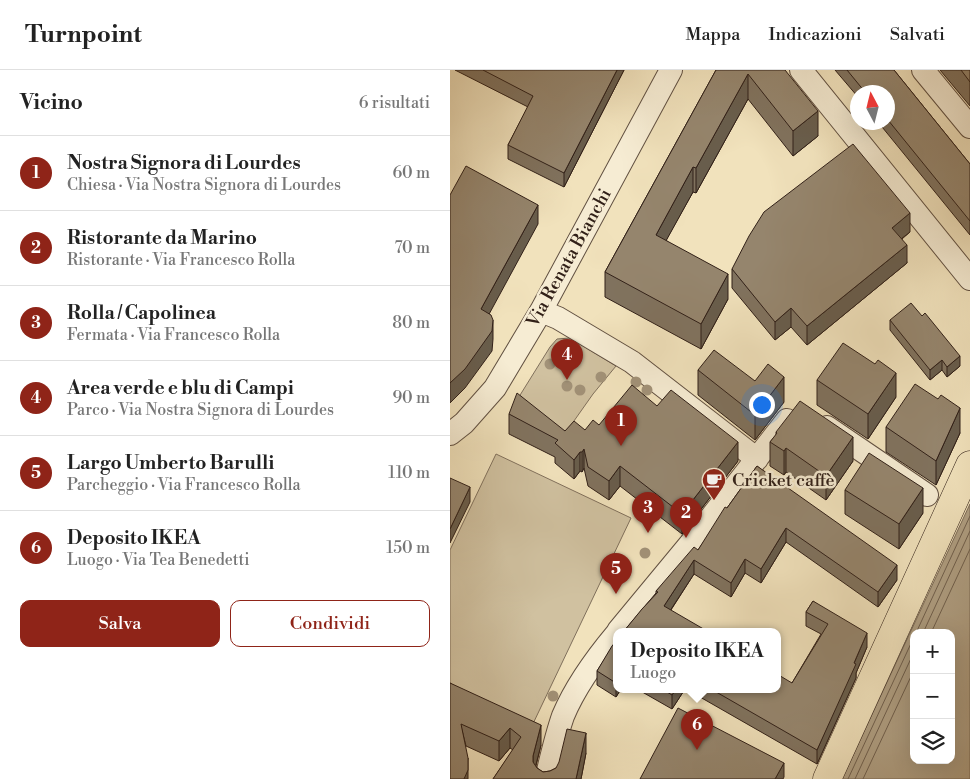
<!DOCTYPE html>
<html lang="it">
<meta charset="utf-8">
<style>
body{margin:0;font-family:"Libre Bodoni",serif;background:#f2f2f2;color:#222}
.controls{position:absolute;right:15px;bottom:15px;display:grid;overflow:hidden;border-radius:10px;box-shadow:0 5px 20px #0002}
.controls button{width:45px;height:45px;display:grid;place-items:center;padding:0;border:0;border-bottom:1px solid #e0e0e0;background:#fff;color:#222;font:25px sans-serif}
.compass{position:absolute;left:400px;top:15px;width:45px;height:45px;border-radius:50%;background:#fff;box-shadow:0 5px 20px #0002;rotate:353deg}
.you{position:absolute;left:311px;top:334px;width:18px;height:18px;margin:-12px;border:4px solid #fff;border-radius:50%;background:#1a73e8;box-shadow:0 0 0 8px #1a73e833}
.badge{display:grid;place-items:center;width:32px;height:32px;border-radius:50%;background:#8f2418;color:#fff;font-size:16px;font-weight:700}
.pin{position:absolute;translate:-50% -41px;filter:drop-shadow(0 1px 2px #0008)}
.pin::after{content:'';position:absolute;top:26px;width:18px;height:15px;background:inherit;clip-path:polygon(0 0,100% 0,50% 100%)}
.popup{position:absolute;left:163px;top:558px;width:168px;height:65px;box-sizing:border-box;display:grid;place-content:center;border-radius:10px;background:#fff;filter:drop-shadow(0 1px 4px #0005);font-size:16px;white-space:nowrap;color:#767676}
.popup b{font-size:19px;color:#222}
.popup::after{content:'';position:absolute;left:50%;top:100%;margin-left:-10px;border:10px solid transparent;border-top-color:#fff}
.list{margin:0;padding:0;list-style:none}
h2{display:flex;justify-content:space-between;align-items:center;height:65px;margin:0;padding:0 20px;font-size:21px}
h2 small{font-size:16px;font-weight:400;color:#767676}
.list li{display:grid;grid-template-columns:32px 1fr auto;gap:15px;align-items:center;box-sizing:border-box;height:75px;padding:0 20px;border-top:1px solid #e0e0e0}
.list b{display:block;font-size:19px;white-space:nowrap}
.list p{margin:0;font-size:16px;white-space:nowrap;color:#767676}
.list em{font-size:16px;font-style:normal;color:#767676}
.actions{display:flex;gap:10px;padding:15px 20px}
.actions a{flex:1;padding:11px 0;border:1px solid #8f2418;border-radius:10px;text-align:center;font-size:18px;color:#8f2418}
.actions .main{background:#8f2418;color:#fff}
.icon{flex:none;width:28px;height:28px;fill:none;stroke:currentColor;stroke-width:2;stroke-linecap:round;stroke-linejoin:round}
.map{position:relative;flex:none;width:520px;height:709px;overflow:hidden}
header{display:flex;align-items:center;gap:30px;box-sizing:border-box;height:70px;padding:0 25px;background:#fff;border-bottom:1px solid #e0e0e0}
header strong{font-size:24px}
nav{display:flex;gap:28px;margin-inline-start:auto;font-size:18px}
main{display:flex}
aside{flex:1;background:#fff}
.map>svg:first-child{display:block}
.green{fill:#d0c1a0;stroke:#80705c}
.water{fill:#b0a084;stroke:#7d6d59;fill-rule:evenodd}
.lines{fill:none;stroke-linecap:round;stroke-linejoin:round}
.shore{stroke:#70604e;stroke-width:1}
.minor-casing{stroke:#615041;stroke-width:24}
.major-casing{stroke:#312018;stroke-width:29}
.minor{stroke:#f6ecd3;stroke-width:22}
.major{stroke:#f1e2bc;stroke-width:28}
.tree{fill:#a29278}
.wall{fill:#80725e;stroke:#312018}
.shaded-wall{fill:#685d4c;stroke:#312018}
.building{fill:#95856d;stroke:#312018}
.labels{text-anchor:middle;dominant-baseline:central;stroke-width:5;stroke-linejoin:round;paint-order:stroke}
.street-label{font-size:18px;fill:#312018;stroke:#f6ecd3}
.poi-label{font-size:18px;fill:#312018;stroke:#f6ecd3;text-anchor:start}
</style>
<header>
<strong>Turnpoint</strong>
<nav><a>Mappa</a><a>Indicazioni</a><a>Salvati</a></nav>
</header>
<main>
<aside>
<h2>Vicino<small>6 risultati</small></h2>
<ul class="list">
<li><span class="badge">1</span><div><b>Nostra Signora di Lourdes</b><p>Chiesa · Via Nostra Signora di Lourdes</p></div><em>60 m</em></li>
<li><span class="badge">2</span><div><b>Ristorante da Marino</b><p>Ristorante · Via Francesco Rolla</p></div><em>70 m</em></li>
<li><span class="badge">3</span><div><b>Rolla / Capolinea</b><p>Fermata · Via Francesco Rolla</p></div><em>80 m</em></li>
<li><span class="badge">4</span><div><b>Area verde e blu di Campi</b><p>Parco · Via Nostra Signora di Lourdes</p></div><em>90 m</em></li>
<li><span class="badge">5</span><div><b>Largo Umberto Barulli</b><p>Parcheggio · Via Francesco Rolla</p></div><em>110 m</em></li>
<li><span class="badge">6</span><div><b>Deposito IKEA</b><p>Luogo · Via Tea Benedetti</p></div><em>150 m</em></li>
</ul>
<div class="actions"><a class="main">Salva</a><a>Condividi</a></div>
</aside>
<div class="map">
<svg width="520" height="709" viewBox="0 0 520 709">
<rect width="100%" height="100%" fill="#f1e2bc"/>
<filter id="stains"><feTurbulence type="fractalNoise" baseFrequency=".004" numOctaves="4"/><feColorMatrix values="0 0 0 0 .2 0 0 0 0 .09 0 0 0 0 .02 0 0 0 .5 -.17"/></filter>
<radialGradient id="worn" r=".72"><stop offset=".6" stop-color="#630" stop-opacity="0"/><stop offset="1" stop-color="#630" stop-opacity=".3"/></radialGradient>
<path class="green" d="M120,268L166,296L143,324L107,375L62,338L100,277L107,269Z
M46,384L181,448L80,660L0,622V480Z"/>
<path class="water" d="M520,434V709H392ZM464,563H501V690H464Z"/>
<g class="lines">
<path class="shore" d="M466,563L520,446
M473,563L520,461
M481,563L520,479
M398,709L464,567
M405,709L464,582
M413,709L464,600"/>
<g class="minor-casing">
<path id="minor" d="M351,0L520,209
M473,0L520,57
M91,241L108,248L182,292L307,389
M377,357L477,425
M0,364L14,353L45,318L91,241L221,0
M168,561L240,474L337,350
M96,709C101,688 106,666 113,646C126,615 146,588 167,563"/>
</g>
<g class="major-casing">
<path id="major" d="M377,709L520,395"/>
</g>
<use href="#minor" class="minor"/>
<use href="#major" class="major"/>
</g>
<g class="tree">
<circle cx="114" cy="275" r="5.5"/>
<circle cx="100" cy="294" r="5.5"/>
<circle cx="151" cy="307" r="5.5"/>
<circle cx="186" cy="312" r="5.5"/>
<circle cx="117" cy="316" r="5.5"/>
<circle cx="130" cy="320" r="5.5"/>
<circle cx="197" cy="320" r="5.5"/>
<circle cx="195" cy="483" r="5.5"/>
<circle cx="103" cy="626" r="5.5"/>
</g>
<path class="wall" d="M5,0H174L114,117L58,89V75L78,37Z
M266,0H335L368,66L343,86L298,29L246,123L243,122L216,170L278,229L251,279L155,227V202Z
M385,0H444L520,94V165L428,52H438V22H408V27Z
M490,0H520V36Z
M460,162L452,169L457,193L357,275L341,257L325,270L282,218V199Z
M440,250L510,296L497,307L492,300L480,310L440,260Z
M248,300L305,311L334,332L305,370L248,325Z
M367,310L446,327L418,369L367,335Z
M488,329L510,363L486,415L436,382V357Z
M59,344L115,361L135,360L149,355L288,391L232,464L170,416L159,430L138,416L134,398L132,402L130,401L124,409L105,393V387L59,364Z
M326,362L403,391L376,430L336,402L334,405L320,396V372L326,365Z
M307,396L447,510L428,537L336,472L311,513L295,503L281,527L244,504L221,540L174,561L206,523V521L248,480L277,438Z
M395,420L473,443L449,479L395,444Z
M363,531L417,577L406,603V608L367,694L236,619H327L342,613L371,564L356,556V542Z
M167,570V619H171L166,627L147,615V601Z
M0,613L91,675L86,696L87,698L93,702L100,701L136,683L131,709H43L63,680L60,678L49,691L16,676Z
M187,619H235L222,639Z"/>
<path class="shaded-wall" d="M167,0H174L114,117V103Z
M298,4V29L246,123V98Z
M368,41V66L343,86V61Z
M243,97V122L206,189V165Z
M88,135V154L31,259V239Z
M460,143V162L442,176V158Z
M457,175V193L357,275V256Z
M278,204V229L251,279V254Z
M341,238V257L325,270V252Z
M43,250V269L42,281L15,318L0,333V313Z
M510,286V296L497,307V297Z
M492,290V300L480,310V300Z
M446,303V327L418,369V344Z
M334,307V332L305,370V345Z
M510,338V363L486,415V391Z
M403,367V391L376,430V406Z
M288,372V391L232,464V444Z
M336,378V402L334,405V381Z
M134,379V398L132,402V382Z
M130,382V401L124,409V390Z
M170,396V416L159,430V411Z
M20,417V432L0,473V459Z
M473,418V443L449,479V454Z
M336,458V472L311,513V499Z
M295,489V503L281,527V513Z
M244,490V504L214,550V536Z
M447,495V510L428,537V522Z
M417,563V577L406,603V608L367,694V680Z
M167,610V619H171L166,627V613Z
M226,619H235L222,639V625Z
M91,655V675L83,706V686Z
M60,658V678L49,691V671Z
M136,663V683L131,709H126Z
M18,688V709H14Z
M334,693V707L333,709H325Z"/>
<path class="building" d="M33,0H167L114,103L58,75L83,26Z
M266,0H335L368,41L343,61L298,4L246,98L243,97L206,165L278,204L251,254L155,202Z
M397,0H444L520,94V151L438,50V22H415Z
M511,0H520V12Z
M403,74L460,143L442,158L457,175L357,256L341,238L325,252L282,199L299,166L314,142Z
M16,96L88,135L31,239L41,245L43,250L42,261L15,299L0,313V125Z
M461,233L472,246L475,243L510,286L497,297L492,290L480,300L440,250Z
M393,273L425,294L428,290L446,303L418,344L367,310Z
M264,280L305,311L318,294L334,307L305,345L248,300Z
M465,314L488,329L491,325L510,338L486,391L436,357Z
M182,315L207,336L221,320L288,372L232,444L170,396L159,411L138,397L134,379L132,382H130L124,390L105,373L108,370L59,344L67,323L115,361L124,351L135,360L143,350L149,355Z
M350,331L403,367L376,406L336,378L334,381L320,372L327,363L326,362Z
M419,383L473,418L449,454L395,420Z
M307,396L447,495L428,522L336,458L311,499L295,489L281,513L244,490L214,536L257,561H174L192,539L208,522L206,521L244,477L248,480L275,437L277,438Z
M0,408L20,417L0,459Z
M363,531L417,563L404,593L406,594L367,680L261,619H327V604L342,613L378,554L356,542Z
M167,570V610L166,613L147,601L162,576Z
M0,613L91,655L83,686V692L87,698L93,702L100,701L106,698L109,692L117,659L136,663L126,709H43L71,667L60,658L49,671L11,654L18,688V700L14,709H0Z
M212,619H226L222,625Z
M228,638L334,693L325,709H190Z"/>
<defs>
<g id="cafe-pin" transform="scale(1.25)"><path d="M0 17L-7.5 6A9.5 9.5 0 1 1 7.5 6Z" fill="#8f2418" stroke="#f6ecd3"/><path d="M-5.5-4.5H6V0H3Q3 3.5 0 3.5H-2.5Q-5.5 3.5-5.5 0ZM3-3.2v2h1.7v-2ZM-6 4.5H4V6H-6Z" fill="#fff"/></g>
</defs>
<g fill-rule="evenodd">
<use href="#cafe-pin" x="264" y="410"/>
</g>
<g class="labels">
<g class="street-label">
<text transform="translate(119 188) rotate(-61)">Via Renata Bianchi</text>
</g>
<g class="poi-label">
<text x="282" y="410">Cricket caffè</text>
</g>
</g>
<rect width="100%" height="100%" filter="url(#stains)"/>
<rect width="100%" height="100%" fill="url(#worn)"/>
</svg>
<div class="controls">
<button>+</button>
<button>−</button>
<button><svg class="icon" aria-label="layers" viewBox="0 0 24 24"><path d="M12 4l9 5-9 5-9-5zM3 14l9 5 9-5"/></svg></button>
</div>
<svg class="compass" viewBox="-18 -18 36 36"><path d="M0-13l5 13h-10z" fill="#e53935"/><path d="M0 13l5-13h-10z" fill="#767676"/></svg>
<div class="you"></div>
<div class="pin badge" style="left:171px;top:376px">1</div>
<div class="pin badge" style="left:236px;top:468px">2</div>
<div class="pin badge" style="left:198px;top:463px">3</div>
<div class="pin badge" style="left:117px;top:310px">4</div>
<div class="pin badge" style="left:166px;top:524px">5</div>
<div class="pin badge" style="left:247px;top:680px">6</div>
<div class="popup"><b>Deposito IKEA</b>Luogo</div>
</div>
</main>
